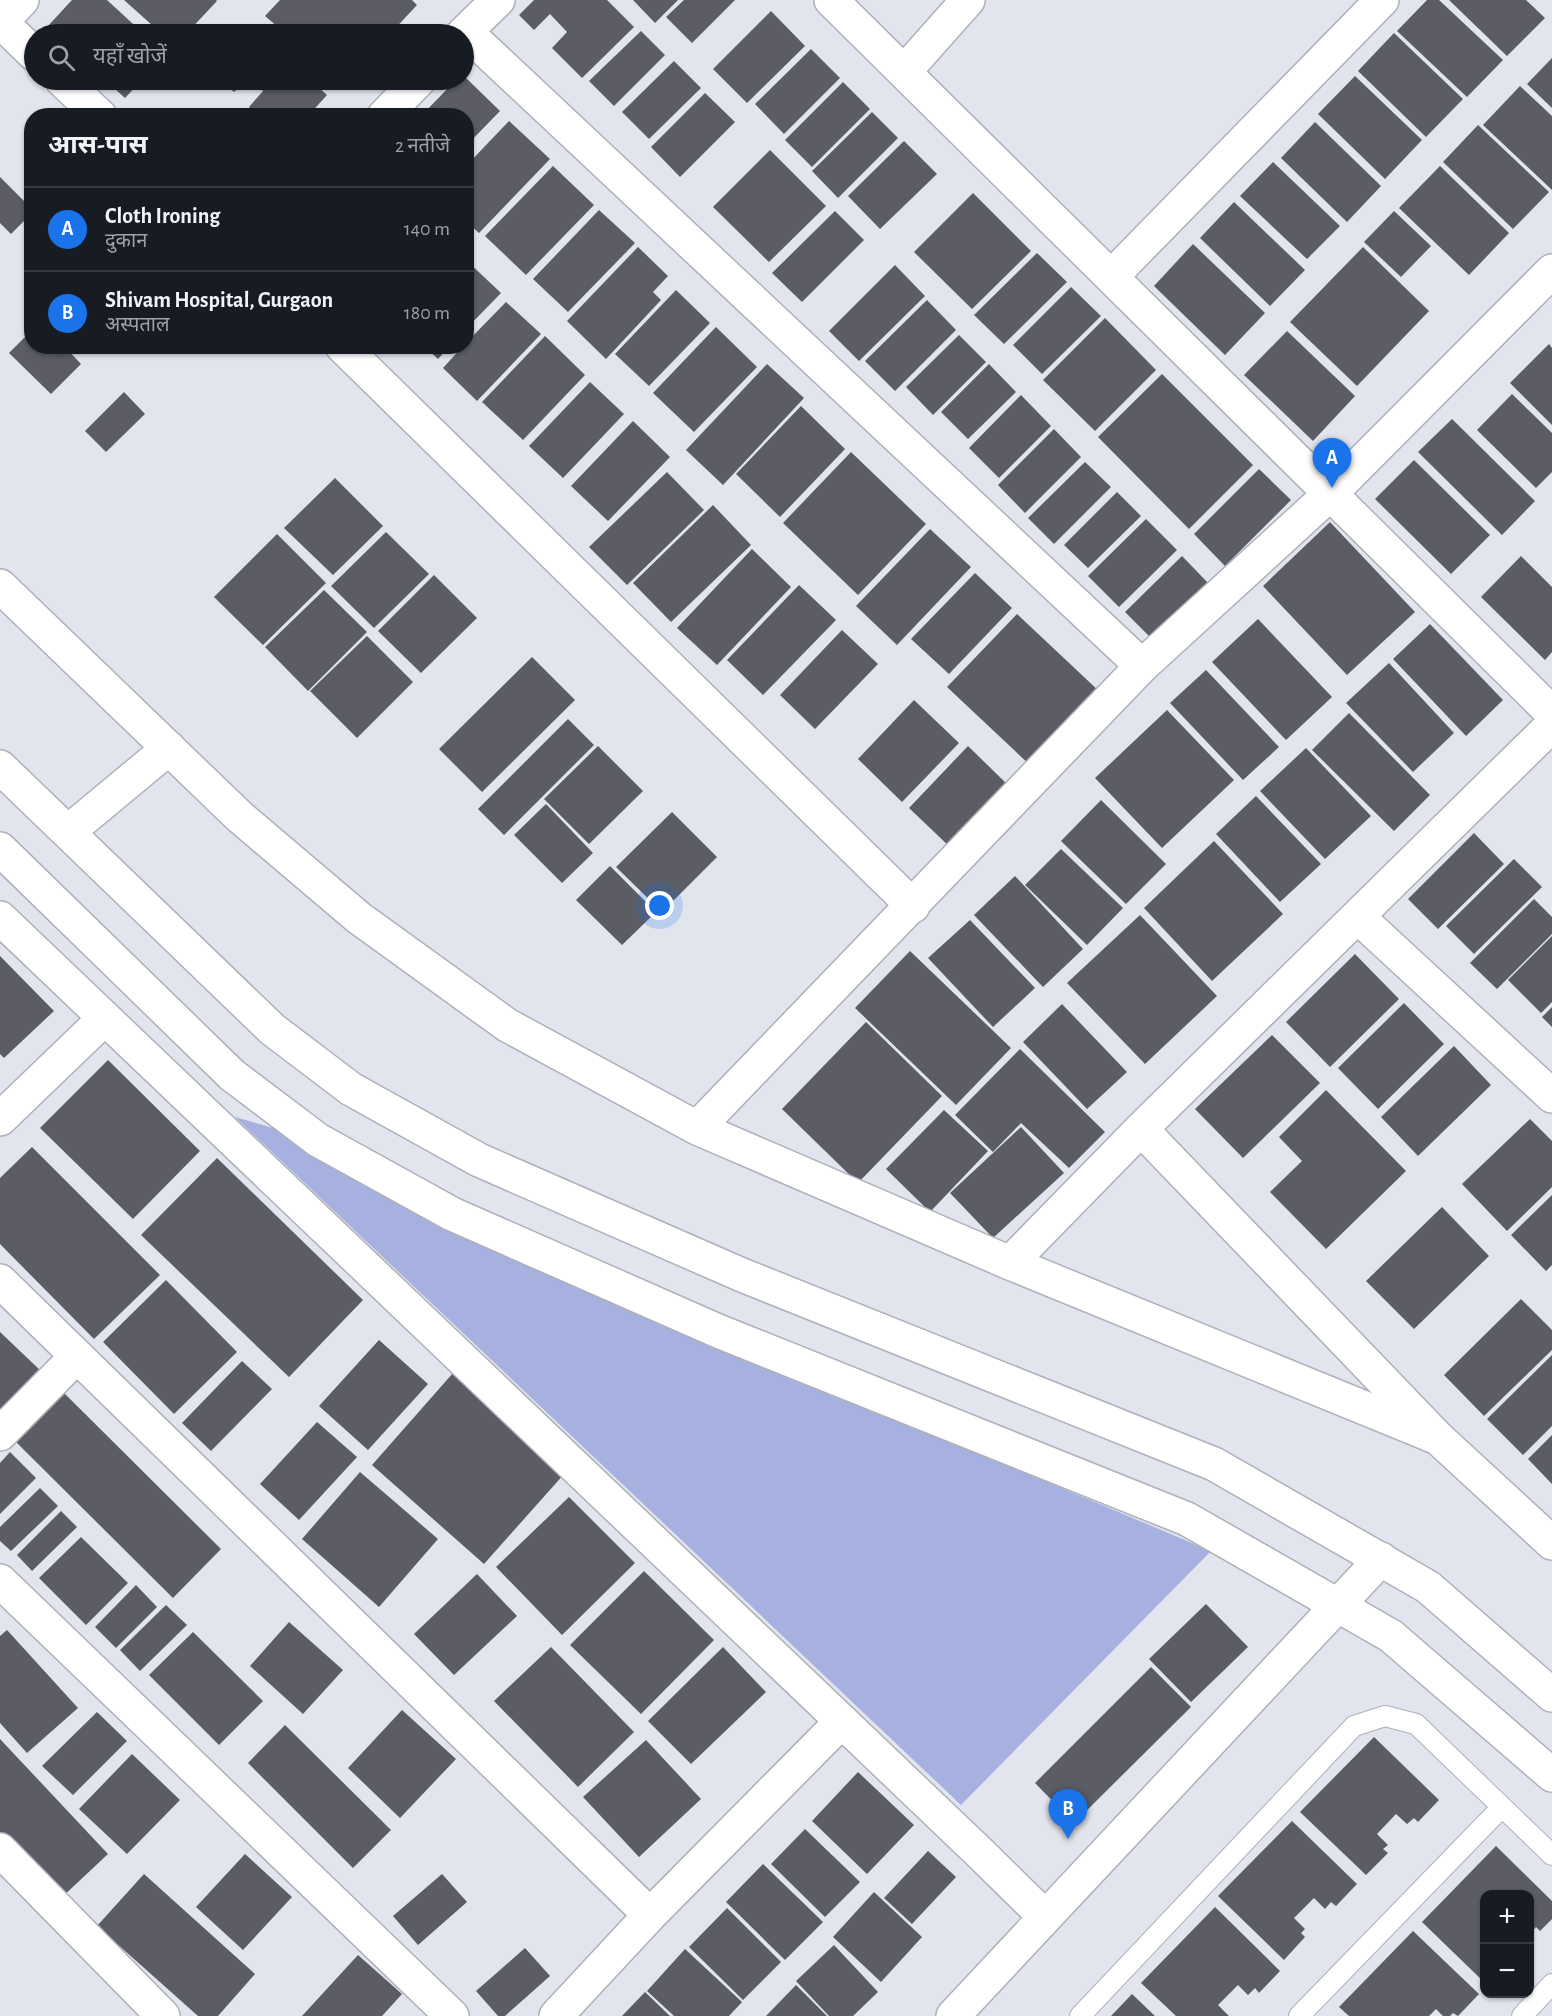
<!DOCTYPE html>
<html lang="hi">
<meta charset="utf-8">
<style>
body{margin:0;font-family:"Alegreya Sans","Noto Sans Devanagari",sans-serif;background:#242831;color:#f1f3f6}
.controls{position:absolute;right:18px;bottom:18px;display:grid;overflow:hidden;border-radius:12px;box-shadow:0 2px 4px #0004}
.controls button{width:54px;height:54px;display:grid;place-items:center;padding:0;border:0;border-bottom:2px solid #363941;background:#171b24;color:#f1f3f6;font:30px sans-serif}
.you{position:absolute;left:660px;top:906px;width:21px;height:21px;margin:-15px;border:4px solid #fff;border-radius:50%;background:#1a73e8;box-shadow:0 0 0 9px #1a73e833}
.badge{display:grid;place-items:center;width:39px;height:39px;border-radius:50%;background:#1a73e8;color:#fff;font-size:20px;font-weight:700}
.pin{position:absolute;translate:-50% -50px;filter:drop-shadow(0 2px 3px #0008)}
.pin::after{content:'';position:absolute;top:32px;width:21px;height:18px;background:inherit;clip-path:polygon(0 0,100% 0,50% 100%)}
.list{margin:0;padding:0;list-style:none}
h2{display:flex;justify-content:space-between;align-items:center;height:78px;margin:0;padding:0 24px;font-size:26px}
h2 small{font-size:20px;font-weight:400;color:#9ea1a6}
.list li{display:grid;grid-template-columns:39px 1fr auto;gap:18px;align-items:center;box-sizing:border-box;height:84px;padding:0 24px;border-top:2px solid #363941}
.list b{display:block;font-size:22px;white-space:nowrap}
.list p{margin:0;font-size:20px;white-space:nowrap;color:#9ea1a6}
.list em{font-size:20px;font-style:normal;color:#9ea1a6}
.icon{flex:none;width:33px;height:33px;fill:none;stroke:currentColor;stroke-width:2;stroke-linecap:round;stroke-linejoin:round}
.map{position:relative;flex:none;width:1552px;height:2016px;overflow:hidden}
.search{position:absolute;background:#171b24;box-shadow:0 2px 4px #0004;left:24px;top:24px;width:450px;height:66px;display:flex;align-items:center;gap:15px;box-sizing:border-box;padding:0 21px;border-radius:33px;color:#9ea1a6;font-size:22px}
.panel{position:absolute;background:#171b24;box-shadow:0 2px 4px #0004;left:24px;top:108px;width:450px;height:246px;border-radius:24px}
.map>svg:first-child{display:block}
.green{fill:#a7b1e0}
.building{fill:#5b5c64}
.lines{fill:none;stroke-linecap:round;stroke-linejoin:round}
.service-casing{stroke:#aeb0b9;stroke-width:22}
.minor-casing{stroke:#aeb0b9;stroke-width:36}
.tertiary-casing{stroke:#aeb0b9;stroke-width:36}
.service{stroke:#fff;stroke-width:20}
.minor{stroke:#fff;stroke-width:33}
.tertiary{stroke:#fff;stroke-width:33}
</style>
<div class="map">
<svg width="1552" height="2016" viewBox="0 0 1552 2016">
<rect width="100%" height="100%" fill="#e2e4ee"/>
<path class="green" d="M235,1117L297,1135L555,1274L1211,1551L961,1805Z"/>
<path class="building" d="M72,0H107L144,34H56L47,27Z
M124,0H216L217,1L186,34H162Z
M280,0H412L417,5L390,34H286L265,16Z
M534,0H607L634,27L582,78L552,48L567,32L550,14L534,30L519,15Z
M633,0H678L655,23Z
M684,0H735L692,43L666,17Z
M1427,0H1439L1503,60L1467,97L1397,31Z
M1449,0H1526L1545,18L1507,56Z
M771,11L805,46L747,103L713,69Z
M250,24L261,34H240Z
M641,31L665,55L614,106L589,81Z
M1394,33L1463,99L1426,137L1358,71Z
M811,49L840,78L784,134L755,104Z
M1552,58V108L1527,84Z
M674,61L701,88L649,139L622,112Z
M464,76L500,111L466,146V116H421L456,80H464Z
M1355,76L1422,140L1385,179L1318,114Z
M105,80H142L125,98Z
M220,80H247L234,92Z
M251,80H310L327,95L308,116H258L249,107L263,91Z
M843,82L870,109L812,167L785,140Z
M1520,86L1552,116V190L1483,125Z
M705,93L735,122L680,177L651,147Z
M872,112L898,138L838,198L812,171Z
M509,121L550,159L479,233L466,221V166Z
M1315,122L1381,186L1347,222L1281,158Z
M1478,125L1549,192L1513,229L1443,162Z
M904,141L937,174L880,229L848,196Z
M770,150L826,206L769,262L713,207Z
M1273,162L1340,226L1307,259L1240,196Z
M553,166L594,205L526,275L485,236Z
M1440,166L1509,233L1469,275L1399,208Z
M0,177L32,209V213L11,234L0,223Z
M973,193L1031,251L972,309L914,252Z
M1234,202L1305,270L1270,306L1200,238Z
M599,210L635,243L568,312L533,279Z
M835,211L864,240L802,302L772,273Z
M1394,211L1431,246L1401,277L1364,242Z
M1193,244L1265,313L1225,355L1154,286Z
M638,247L668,276L653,292L661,300L606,359L567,321Z
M1363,247L1429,311L1357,386L1290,322Z
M1037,253L1067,282L1004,344L974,315Z
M466,260L501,293L466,329Z
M895,265L925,296L859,361L829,331Z
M1071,287L1101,316L1042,374L1013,345Z
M676,290L710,323L649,386L615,354Z
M927,300L956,330L895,391L865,361Z
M506,302L541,334L477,401L443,368L463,346H466V343Z
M1105,318L1156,370L1095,431L1043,380Z
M716,327L757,367L694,432L653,393Z
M32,330V346H64L81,364L51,394L9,353Z
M1287,331L1355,396L1313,441L1244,375Z
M959,335L986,362L933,415L906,387Z
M545,336L585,375L523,440L482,402Z
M1549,344L1552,348V425L1510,383Z
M424,346H450L438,359Z
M767,364L804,398L723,485L686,450Z
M989,364L1016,392L968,439L941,412Z
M1162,374L1253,465L1189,529L1098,437Z
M590,382L624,414L563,478L529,446Z
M124,392L145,414L106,452L85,431Z
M1512,394L1552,433V472L1536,488L1477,430Z
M1021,395L1051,426L999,478L969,448Z
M801,406L845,449L780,517L736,474Z
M1452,419L1535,501L1502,535L1418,452Z
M633,421L670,457L608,521L571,486Z
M1054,429L1081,457L1025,513L998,485Z
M851,452L926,524L858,595L783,523Z
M1414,460L1490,535L1451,574L1375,499Z
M1085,462L1111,487L1054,544L1028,518Z
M1259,469L1291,500L1225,566L1194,534Z
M667,472L704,510L627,585L589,547Z
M335,478L383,526L333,575L284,528Z
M1117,492L1141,516L1088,568L1064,545Z
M713,505L751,545L671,622L633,583Z
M1146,519L1177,550L1119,607L1088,576Z
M1330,522L1415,612L1347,675L1263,586Z
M930,529L971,567L897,645L856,606Z
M386,532L429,574L374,628L331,586Z
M277,534L326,583L263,645L214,597Z
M752,549L791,587L717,665L677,628Z
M1182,556L1210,585L1154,641L1125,612Z
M1521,556L1552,587V652L1545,660L1481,597Z
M975,573L1012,608L949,674L911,639Z
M434,575L477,618L421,673L378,631Z
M799,585L836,620L763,695L727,660Z
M324,590L367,632L308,691L265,647Z
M1017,614L1101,693L1031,766L947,687Z
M1258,619L1332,697L1286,740L1212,662Z
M1430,624L1503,700L1466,736L1393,659Z
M842,630L878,664L815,729L780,695Z
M367,636L413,682L357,738L310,691Z
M532,657L575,700L482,792L439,749Z
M1389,663L1454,733L1413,772L1346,703Z
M1206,670L1279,747L1243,780L1170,703Z
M914,700L959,743L902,802L858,759Z
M1167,710L1234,780L1162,848L1095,778Z
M1349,713L1430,795L1394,831L1312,750Z
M568,719L594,745L504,835L478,809Z
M598,746L643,791L589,844L544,799Z
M968,746L1010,787L951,848L909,808Z
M1306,748L1371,816L1325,859L1260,791Z
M1256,796L1321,864L1280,902L1216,834Z
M1101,800L1166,864L1126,904L1061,841Z
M546,804L593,853L562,883L514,835Z
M672,812L717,857L662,912L616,867Z
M1474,833L1504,864L1438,929L1408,899Z
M1214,841L1283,914L1212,981L1144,908Z
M1061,849L1123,908L1087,945L1025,885Z
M1514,859L1542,887L1474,954L1446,926Z
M610,866L656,912L622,945L576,900Z
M1015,876L1083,949L1043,987L974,915Z
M1534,899L1552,917V934L1497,989L1470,963Z
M1140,915L1217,996L1145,1064L1067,983Z
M970,920L1035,988L993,1027L928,958Z
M1552,936V1002L1541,1013L1508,980Z
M910,951L1011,1048L956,1105L855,1008Z
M1355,954L1399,999L1330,1067L1286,1022Z
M0,956L54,1011L4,1058L0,1054Z
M1404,1003L1444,1044L1378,1109L1338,1068Z
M1062,1004L1127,1072L1087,1109L1023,1042Z
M1552,1007V1027L1542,1017Z
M866,1022L942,1096L858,1183L782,1109Z
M1272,1035L1320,1083L1243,1158L1195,1109Z
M1454,1046L1491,1085L1418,1156L1381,1117Z
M1020,1049L1105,1132L1069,1168L1021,1123L993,1152L955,1115Z
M108,1060L200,1151L133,1219L40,1128Z
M1326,1090L1406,1171L1326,1249L1270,1192L1302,1161L1279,1137Z
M944,1110L988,1151L930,1212L886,1169Z
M1530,1119L1552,1141V1187L1507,1231L1462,1184Z
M1021,1127L1064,1173L993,1238L950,1193Z
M32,1147L160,1275L94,1339L0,1244V1178Z
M217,1158L363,1300L289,1377L141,1235Z
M1552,1195V1265L1546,1271L1511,1235Z
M1442,1207L1489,1256L1414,1329L1366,1281Z
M166,1280L237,1352L174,1414L103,1342Z
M1521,1299L1552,1330V1350L1484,1416L1444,1375Z
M0,1332L42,1372L0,1416Z
M379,1340L428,1384L368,1450L319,1406Z
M1552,1355V1426L1523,1455L1487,1419Z
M242,1361L272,1389L211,1451L182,1423Z
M453,1373L565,1473L484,1564L372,1465Z
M64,1393L221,1549L173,1598L16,1442Z
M317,1422L357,1457L299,1520L260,1484Z
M1552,1435V1484L1528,1459Z
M10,1452L36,1478L0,1514V1463Z
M360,1472L438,1539L379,1607L302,1539Z
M40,1488L58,1506L11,1551L0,1541V1527Z
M569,1497L635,1563L562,1635L496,1567Z
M61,1511L77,1527L32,1571L17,1555Z
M81,1537L128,1583L86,1625L39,1578Z
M644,1571L714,1640L641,1714L570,1645Z
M477,1574L517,1616L454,1675L414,1634Z
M136,1585L157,1607L116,1648L95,1627Z
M1206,1604L1248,1647L1191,1702L1149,1659Z
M166,1605L187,1625L140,1671L120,1650Z
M289,1622L343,1670L303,1714L250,1666Z
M7,1630L78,1708L27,1753L0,1723V1636Z
M193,1632L263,1701L219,1745L149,1675Z
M551,1647L634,1732L578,1787L494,1701Z
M723,1647L766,1692L691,1764L648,1721Z
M1151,1667L1191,1707L1074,1823L1035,1783Z
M402,1710L456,1759L400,1818L348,1768Z
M97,1712L127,1741L73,1795L42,1766Z
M285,1725L391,1830L353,1868L248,1763Z
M1374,1737L1439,1800L1418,1822L1414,1818L1407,1824L1396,1814L1377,1834L1388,1845L1383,1849L1388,1853L1366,1875L1300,1812Z
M0,1739L108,1854L60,1899L0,1835Z
M646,1740L701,1799L639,1857L583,1797Z
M132,1754L180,1800L127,1854L79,1809Z
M858,1772L914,1825L867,1874L812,1821Z
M1292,1821L1357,1884L1336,1906L1331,1902L1325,1909L1314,1898L1294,1918L1305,1929L1301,1933L1305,1937L1284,1960L1218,1896Z
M805,1829L860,1882L825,1917L771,1864Z
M1496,1846L1552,1901V1919L1540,1931L1536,1927L1530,1934V1894H1484V1982L1422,1922Z
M928,1851L956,1877L912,1924L884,1898Z
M245,1854L292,1897L243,1950L196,1907Z
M763,1864L823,1922L785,1960L726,1902Z
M144,1874L255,1974L218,2016H198L97,1926Z
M442,1874L467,1902L418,1945L393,1916Z
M874,1892L922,1937L881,1982L833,1937Z
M1215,1907L1280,1971L1259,1993L1255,1988L1248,1995L1238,1985L1218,2005L1229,2016H1176L1141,1983Z
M727,1908L781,1962L743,2000L689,1947Z
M1413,1931L1479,1994L1458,2016L1453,2013L1450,2016H1443L1436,2009L1429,2016H1349L1339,2007Z
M834,1945L878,1992L853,2016H829L796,1981Z
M525,1948L550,1976L505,2016H498L476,1991Z
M685,1949L742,2002L729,2016H674L647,1991Z
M358,1955L402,1994L382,2016H302Z
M796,1985L827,2016H766Z
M645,1992L670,2016H622Z
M1132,1994L1155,2016H1111Z"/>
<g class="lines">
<g class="service-casing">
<path id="service" d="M1080,2016L1354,1726L1385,1716L1416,1724L1552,1855
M1299,2016L1502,1807
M1522,2016L1552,1984"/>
</g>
<g class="minor-casing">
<path id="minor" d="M831,0L1552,713
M0,21L34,54
M0,23L22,0
M466,32L1142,666
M463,34L498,0
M904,72L968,0
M62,80L100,116
M384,116L419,80
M1111,277L1382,0
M342,346L913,906
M0,586L240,817L359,918L507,1025L697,1128L1010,1263L1438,1438
M69,831L169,748
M1358,917L1552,1096
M0,918L981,1854L1045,1917
M0,1119L105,1018
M697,1128L1142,666L1330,494L1552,271
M1141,1129L1438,1438L1552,1543
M1010,1263L1141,1129L1552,725
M0,1281L650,1915
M0,1434L77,1356
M0,1581L452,2016
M0,1850L163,2016
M556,2016L650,1915L842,1721
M953,2016L1381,1559"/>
</g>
<g class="tertiary-casing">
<path id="tertiary" d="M0,767L272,1029L351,1089L479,1160L742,1275L1214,1464L1428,1587L1552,1695
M0,849L232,1075L318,1140L452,1214L718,1331L1187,1519L1391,1636L1552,1775"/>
</g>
<use href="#service" class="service"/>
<use href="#minor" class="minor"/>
<use href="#tertiary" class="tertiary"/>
</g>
</svg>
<div class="controls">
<button>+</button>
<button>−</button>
</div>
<div class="you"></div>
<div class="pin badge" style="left:1332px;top:488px">A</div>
<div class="pin badge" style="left:1068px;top:1839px">B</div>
<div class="search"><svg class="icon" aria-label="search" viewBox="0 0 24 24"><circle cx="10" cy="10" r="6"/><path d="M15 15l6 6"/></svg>यहाँ खोजें</div>
<section class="panel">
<h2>आस-पास<small>2 नतीजे</small></h2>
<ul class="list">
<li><span class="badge">A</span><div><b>Cloth Ironing</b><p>दुकान</p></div><em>140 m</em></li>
<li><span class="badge">B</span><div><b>Shivam Hospital, Gurgaon</b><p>अस्पताल</p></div><em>180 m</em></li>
</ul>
</section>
</div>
